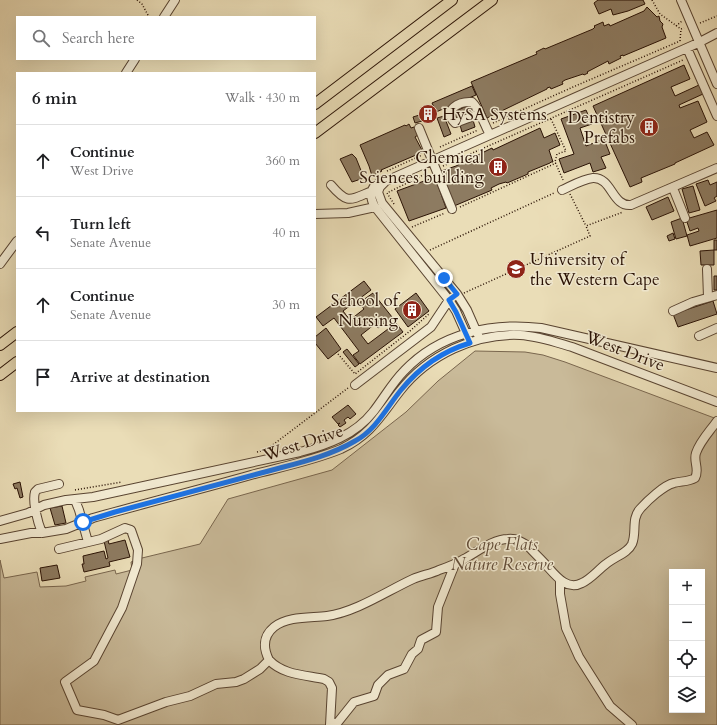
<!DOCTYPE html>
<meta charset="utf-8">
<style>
body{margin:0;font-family:Cardo,serif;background:#f6f6f6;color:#202124}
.controls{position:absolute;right:12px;bottom:12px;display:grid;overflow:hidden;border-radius:0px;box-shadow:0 4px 16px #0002}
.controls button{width:36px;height:36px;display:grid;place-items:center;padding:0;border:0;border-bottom:1px solid #e0e0e0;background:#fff;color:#202124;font:20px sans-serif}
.stop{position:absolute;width:12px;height:12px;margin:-9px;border:3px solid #1a73e8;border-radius:50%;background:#fff}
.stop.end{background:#1a73e8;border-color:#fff;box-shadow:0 1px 4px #0008}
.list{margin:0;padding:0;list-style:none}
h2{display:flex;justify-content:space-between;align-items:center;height:52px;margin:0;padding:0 16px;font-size:17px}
h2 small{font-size:13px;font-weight:400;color:#757577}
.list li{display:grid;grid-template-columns:26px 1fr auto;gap:12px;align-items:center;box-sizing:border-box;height:72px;padding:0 16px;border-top:1px solid #e0e0e0}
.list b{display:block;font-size:15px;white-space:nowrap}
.list p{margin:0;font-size:13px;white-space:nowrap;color:#757577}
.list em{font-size:13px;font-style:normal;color:#757577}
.icon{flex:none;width:22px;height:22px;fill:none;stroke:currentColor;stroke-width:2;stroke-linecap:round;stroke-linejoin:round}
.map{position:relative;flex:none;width:717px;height:725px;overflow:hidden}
.search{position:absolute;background:#fff;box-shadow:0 4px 16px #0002;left:16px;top:16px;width:300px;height:44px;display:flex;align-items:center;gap:10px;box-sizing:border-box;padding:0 14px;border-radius:0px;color:#757577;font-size:15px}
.panel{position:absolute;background:#fff;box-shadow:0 4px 16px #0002;left:16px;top:72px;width:300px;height:340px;border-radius:0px}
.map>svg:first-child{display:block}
.green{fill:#c9ba99;stroke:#79664e;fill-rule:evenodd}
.building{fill:#8d7b61;stroke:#291104}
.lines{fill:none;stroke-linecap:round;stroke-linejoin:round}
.minor-casing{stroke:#594431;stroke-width:10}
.major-casing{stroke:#291104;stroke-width:12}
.path{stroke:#291104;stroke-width:1.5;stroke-dasharray:1 2;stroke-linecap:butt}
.minor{stroke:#f1e9d0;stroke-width:8}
.major{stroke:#eaddb7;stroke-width:10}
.route{stroke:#1a73e8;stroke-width:5}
.labels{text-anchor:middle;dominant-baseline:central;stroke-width:3;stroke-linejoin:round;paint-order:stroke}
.poi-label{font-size:17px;fill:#291104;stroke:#f1e9d0;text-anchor:end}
.street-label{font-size:17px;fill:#291104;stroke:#f1e9d0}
.park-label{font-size:17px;font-style:italic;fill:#614c38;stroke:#f1e9d0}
</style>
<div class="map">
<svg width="717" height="725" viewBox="0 0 717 725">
<rect width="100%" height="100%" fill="#eaddb7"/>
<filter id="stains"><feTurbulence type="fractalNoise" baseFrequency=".005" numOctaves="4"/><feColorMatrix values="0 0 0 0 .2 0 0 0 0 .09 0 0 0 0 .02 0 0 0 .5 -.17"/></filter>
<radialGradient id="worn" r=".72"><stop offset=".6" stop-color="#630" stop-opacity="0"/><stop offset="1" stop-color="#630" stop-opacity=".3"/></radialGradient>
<path class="green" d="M475,351L525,352L543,355L565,362L717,419V725H0V560L4,578L37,572L40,587L66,586L86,581L85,577L115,570L116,574L132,570L131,562L142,558L200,544L228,499L332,470L406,412L438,381ZM672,572H702V710H672Z"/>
<path class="building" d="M598,0H643L645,4L628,11L613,15L611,9L599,14L594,3Z
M647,7L657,17L659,16L660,21L663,24L662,27L666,38L623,56V55L620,56L621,58L609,64L608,61L587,72L588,73L584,75L583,74L565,80L562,82L563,84L551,89L550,87L547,88V89L487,118L471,82L537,54L536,52L544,48L545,49L593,29L595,27L594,26L603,22L604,26L609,24L610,26L644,11Z
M684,65L690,79L671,87L675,96L699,85L703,94L679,105L680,108L698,101L707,122L690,130L694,138L707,132L714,145L675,163V164L641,178L642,182L630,187L593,106Z
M472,86L476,95L436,112L432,103Z
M469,105L472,113L457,120L454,112Z
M432,106L436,117L415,123L413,117L429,112L427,107Z
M586,110L592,124L580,128L586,146L604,139L610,154L601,157L606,168L593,172L590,163L564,173L559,159L574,154L561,119Z
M444,116L451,134L444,137L437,118Z
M473,120L475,127L462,132L460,125Z
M409,124L411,128L414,127L418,135L415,137L423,152L381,170L382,171L372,176L369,166L360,145L405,125L406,126Z
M540,128L544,138L555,133L560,145L549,150L553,162H551L550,163L528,172V174L507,183L506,182L499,184L491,188L492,190L454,206L438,172L456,166L492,148L493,150Z
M352,154L356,158L364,178L352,182L340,159Z
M435,177L446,208L409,221L397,191Z
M708,180L710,185L717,182V196L714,198L716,201L705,206L696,184Z
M693,186L700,210L689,213L682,189Z
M668,197L674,211L652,220L646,207Z
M717,210V238L690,246L687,235L699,231L698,228L690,231L686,219Z
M682,218L687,236L676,239L671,222Z
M673,233L675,239L669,241L667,236Z
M714,240H717V250H714Z
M714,250V265H701L700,251Z
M714,276H717V290H714Z
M364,281L371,290L343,311L350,320L364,309L359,303L373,293L392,317L378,328L375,324L361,335L368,344L396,323L403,332L360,364L353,355L359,351L334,318L323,326L316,317Z
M416,293L429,311L408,327L395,309Z
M713,301L717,314L678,327L673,314Z
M326,328L341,349L328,359L315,343V337Z
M347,349L359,364L355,367L343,352Z
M348,405L356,414L350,419L348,417L344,420L346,423L340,427L338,425L340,423L338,424L332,417Z
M20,482L23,497L20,498L17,488L15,489L13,484Z
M62,506L66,523L55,525L50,508Z
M108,540L109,544L125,540L130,557L109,562L110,566L84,572L82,564H84L83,556L104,551L106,559L108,558L104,541Z
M57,565L60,578L42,581L40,568Z"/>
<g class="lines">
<g class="minor-casing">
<path id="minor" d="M681,0L717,84
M164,17L175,0
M687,48L717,116
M126,73L135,59
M479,114L455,123C442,110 459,101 472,102C479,108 485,126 490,135
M419,128L452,209
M385,182L380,187L378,192L382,203L457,294L467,310L478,335
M331,185C348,205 350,200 372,191
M673,188L685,218
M562,190C571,186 583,179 593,178C612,177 612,207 631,205L717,168
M315,214L348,213L375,207
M0,264L17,241
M707,269L708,297
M673,311L693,302L717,295
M699,336L717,328
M468,338L456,311L449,300L375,207C368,195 370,183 386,181L698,43L717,33
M355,385L431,327L449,300L453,297
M75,500L79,510L88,542
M0,521L28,513L44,505L66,500L93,497L300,452C327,445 355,435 373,412C384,398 392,383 404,371C440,333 492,322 541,328L717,368
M42,533C38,523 32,502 35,492L38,489L59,484
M0,539L31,533H42L66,529L93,518C146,503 198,490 251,475C281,467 312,461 341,449C371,435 381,415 400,391C428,355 475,333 520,335C538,336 555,342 572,347L717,402
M59,549L101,539L125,528L131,530L138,550L137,564L122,608L94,661L65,682L77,710L104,715L118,720L166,702L190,696L216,684L236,682L244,679L260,669L269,660C263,648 263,636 274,627C288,616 310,618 327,616C356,612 387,591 413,579C422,575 431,574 439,570C448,567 456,564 464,559C477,552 493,539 508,539C516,538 522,542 528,546C534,553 541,559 547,566C556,576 567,591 582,583C591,579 598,570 606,564C614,557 628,553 632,544C637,532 631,519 640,509C647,501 664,485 674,483C681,481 688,482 695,478C700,469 693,462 696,453C700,441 710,431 717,421
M560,580V594L566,628L579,657L610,706L632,725
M269,660C283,675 305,675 324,679L329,682L332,688L330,725
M331,725L338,722L354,702L374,696L378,685L388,675L404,669L412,654L418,649L421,640L436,632L438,607L455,564"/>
</g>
<g class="major-casing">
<path id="major" d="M315,104L452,0
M315,133L492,0
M0,345L17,332
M0,375L17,362"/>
</g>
<path class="path" d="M137,0L142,4L149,17
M652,0L660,14L681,29L684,28
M700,23L717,16
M676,26L682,21
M680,41L681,29
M551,119L566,151L557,154L555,162L563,180
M493,123L573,87L680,41
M440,147L478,130
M443,166L683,60
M387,171L422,155
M570,194L586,226
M394,204L387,193L429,172
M460,207L556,163
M412,227L445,213
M430,250L554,193
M464,293L590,236L586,226L623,212
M338,354L355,374L410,331L430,313
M257,452L266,450L348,388
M75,490L122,482"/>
<use href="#minor" class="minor"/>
<use href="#major" class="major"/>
</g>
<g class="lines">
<path class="route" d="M83,522L115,512C163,499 212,486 261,473C293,464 326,458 355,441C376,430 387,407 401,390C419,368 443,351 470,343L456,312L449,300L457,294L444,278"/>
</g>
<defs>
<g id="building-disc" transform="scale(1)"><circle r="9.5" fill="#8f2418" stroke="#f1e9d0"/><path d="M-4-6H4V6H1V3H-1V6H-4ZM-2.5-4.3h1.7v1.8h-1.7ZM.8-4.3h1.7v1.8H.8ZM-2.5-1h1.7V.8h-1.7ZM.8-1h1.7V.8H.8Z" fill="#fff"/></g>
<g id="university-disc" transform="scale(1)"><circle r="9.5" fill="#8f2418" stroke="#f1e9d0"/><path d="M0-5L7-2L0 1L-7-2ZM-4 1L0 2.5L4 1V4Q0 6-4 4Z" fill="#fff"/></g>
</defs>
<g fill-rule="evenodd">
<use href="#building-disc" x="428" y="114"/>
<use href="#building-disc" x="649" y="127"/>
<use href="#building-disc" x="498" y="167"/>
<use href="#university-disc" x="516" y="269"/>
<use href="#building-disc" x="412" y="310"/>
</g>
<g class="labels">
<g class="poi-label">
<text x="442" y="114" text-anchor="start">HySA Systems</text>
<text x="635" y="117">Dentistry<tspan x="635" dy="20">Prefabs</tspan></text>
<text x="484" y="157">Chemical<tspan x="484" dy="20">Sciences building</tspan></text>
<text x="530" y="259" text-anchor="start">University of<tspan x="530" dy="20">the Western Cape</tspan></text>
<text x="398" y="300">School of<tspan x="398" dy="20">Nursing</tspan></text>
</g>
<g class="street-label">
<text transform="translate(625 351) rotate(21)">West Drive</text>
<text transform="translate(303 443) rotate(-18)">West Drive</text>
</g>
<g class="park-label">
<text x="502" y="544">Cape Flats<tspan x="502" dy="20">Nature Reserve</tspan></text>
</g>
</g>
<rect width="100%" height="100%" filter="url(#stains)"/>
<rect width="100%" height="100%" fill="url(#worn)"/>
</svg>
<div class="controls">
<button>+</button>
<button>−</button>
<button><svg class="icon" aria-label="locate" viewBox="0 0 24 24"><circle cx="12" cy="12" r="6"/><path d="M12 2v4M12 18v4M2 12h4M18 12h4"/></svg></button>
<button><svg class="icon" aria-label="layers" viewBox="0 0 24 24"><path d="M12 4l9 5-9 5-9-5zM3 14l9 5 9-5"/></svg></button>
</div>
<div class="stop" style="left:83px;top:522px"></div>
<div class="stop end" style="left:444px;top:278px"></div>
<div class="search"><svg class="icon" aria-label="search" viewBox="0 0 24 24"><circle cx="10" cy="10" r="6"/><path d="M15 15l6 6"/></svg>Search here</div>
<section class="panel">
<h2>6 min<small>Walk · 430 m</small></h2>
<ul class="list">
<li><svg class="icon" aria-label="ahead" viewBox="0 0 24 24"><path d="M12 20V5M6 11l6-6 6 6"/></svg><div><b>Continue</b><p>West Drive</p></div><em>360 m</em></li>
<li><svg class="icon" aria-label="left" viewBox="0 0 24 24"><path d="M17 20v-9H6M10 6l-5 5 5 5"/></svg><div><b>Turn left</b><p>Senate Avenue</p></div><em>40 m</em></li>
<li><svg class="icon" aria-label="ahead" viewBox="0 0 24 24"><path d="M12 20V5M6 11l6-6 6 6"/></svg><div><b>Continue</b><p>Senate Avenue</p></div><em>30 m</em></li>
<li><svg class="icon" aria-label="arrive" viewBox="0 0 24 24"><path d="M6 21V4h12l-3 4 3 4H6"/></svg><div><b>Arrive at destination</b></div></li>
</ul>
</section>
</div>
